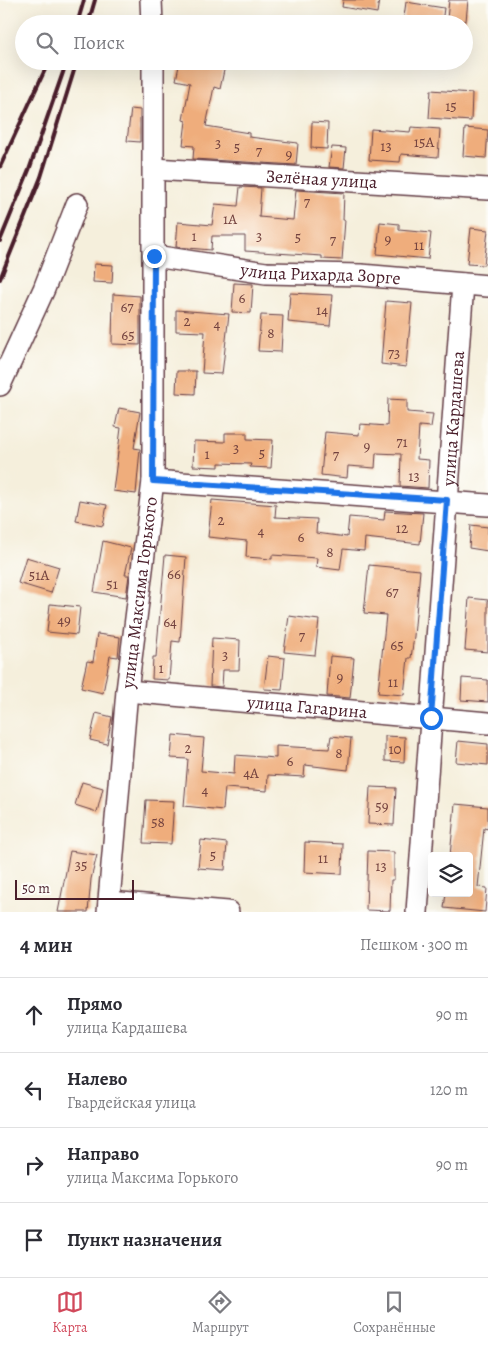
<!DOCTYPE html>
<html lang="ru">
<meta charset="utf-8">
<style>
body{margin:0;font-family:Alegreya,serif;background:#f7f7f7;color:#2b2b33}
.controls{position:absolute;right:15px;bottom:15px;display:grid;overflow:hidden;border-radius:5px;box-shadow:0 5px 20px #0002}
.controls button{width:45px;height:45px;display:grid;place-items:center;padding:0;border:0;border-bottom:1px solid #e1e1e2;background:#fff;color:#2b2b33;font:25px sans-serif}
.scale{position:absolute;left:15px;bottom:12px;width:119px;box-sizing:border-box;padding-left:5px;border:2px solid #4a1f2b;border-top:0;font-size:14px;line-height:18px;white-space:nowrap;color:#4a1f2b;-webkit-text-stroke:4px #fdfcf7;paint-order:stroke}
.stop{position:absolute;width:15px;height:15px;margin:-11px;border:4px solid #1a73e8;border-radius:50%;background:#fff}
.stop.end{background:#1a73e8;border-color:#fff;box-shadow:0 1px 5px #0008}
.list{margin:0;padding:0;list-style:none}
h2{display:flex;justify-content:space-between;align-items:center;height:65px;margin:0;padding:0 20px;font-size:21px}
h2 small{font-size:16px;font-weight:400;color:#7c7c81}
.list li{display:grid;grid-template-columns:32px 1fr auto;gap:15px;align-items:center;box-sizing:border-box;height:75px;padding:0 20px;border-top:1px solid #e1e1e2}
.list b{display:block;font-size:19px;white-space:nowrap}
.list p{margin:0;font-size:16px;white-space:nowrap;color:#7c7c81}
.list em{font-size:16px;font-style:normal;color:#7c7c81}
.icon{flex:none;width:28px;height:28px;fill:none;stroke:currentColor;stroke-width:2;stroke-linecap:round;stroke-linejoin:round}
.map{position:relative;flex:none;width:488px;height:912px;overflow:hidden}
.search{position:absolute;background:#fff;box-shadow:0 5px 20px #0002;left:15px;right:15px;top:15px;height:55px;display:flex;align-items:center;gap:12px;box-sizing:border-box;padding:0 18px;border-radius:28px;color:#7c7c81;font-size:19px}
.sheet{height:365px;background:#fff}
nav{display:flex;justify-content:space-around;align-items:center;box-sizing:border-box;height:70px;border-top:1px solid #e1e1e2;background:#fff;font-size:14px;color:#7c7c81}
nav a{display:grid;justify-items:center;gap:2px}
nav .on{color:#d1495b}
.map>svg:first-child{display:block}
.building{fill:#efad7c}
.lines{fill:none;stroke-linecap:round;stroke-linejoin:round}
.minor-casing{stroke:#643e46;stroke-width:24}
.minor{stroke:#fff;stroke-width:21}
.rail{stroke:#4a1f2b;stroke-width:4}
.route{stroke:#1a73e8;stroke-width:6}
.labels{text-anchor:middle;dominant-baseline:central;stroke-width:4;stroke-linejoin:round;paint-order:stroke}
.number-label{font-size:15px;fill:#73423f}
.street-label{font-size:18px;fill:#4a1f2b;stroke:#fdfcf7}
</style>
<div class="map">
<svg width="488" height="912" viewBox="0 0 488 912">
<rect width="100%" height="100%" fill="#fdfcf7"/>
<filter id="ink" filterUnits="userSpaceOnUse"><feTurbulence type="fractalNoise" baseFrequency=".02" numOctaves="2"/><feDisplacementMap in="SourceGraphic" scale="10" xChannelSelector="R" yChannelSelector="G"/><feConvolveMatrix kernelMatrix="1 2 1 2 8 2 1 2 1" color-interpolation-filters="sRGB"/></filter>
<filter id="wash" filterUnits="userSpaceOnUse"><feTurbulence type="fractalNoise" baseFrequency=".0096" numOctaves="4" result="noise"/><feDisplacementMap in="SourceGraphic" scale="20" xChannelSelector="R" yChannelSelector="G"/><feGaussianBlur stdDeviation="1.12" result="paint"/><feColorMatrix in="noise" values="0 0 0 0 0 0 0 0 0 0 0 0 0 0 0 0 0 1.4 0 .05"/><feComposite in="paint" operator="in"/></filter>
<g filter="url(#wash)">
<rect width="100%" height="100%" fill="#f5efdc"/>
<g id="blocks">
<path class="building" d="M343,0H379L377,13L342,7Z
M449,0H468L466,21L447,19Z
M406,2L444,8L442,23L403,24Z
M180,61H226L220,89L214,87L206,126L249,133V137L298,143L296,165L193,159L194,146L183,145L186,121L183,120L190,83L176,80Z
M431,90L472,93L471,121L429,118Z
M131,109L140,110V142L127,141Z
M312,122L328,123L327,149L311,148Z
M411,127L440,129L438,157L401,154L400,162L369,160L371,129L410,132Z
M465,128L488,130L486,158L463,156Z
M332,147L346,148L344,168L329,167Z
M240,187L261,188L259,217L293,220L296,190L344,193L343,220H345L342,260L322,259V256L245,251V236H212L211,250L176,247L178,222L212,225L215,204L238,206Z
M380,222L399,224V230L431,233L428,259L377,254Z
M471,228L488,230L484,265L467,264Z
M94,264L113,265L112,283L93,282Z
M234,283L253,284L251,313L232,312Z
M290,293L333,295L330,326L288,322Z
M113,294L140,296V345L112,344Z
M386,301L412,303L406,367L381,364Z
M176,310L229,314L222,374L202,373L205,332L176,331Z
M261,315L283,316L281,352L258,351Z
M177,371H196L195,394L176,393Z
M388,399L407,400V412L433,414L431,427L419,426L417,459L429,460L428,488L400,486L401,454L376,453L375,468L348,466L347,478L321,475L325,432L359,435L360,424L387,426Z
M119,408L140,412L134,448L140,449L136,494L113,491L121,428L115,427Z
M225,433H247V439L273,440L271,468L250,467L251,464L219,463V467L193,466L194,441L225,442Z
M80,500L107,505L103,526L76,521Z
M212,500L276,505L275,517L317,519L316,533L347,537L349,517L384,520L385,511L423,513L420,544L365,538L364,551L343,549L340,570L316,567L317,558L272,555V559L246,557L247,541L208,537Z
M471,525L488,527V551L469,548Z
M103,541L131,548L125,575H129L126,597L94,592Z
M165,555L186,557L180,642L172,641L169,680L152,679L153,657H156Z
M26,557L59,567L51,593L18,583Z
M369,565L420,570L414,636L411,658H408L404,695L378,693L386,615L364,613Z
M469,598L488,600V652L465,650Z
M50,604L80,607L77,635L47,632Z
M289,616L319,620L315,655L284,652Z
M97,634L120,637L118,657L110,656L103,693L81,688L87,661L93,662Z
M212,638L240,640L239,670H223L222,687L210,686Z
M268,656L285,658L282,690L264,689Z
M330,656L354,658L350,698L327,696Z
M462,678L488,680V702L461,700Z
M96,713L112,717L107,744L90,740Z
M173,735L204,738L201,771L234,774L235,755L276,758V746L329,749L331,736L351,738L348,770L305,765L304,777L268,775L267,791L225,788L223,810L184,806L188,759L171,758Z
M385,736L405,737L404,762L385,761Z
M458,741L488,744V765L456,762Z
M82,782L103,788L97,812L75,805Z
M370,787L396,788L394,825L368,824Z
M146,800L174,801L171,844L143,843Z
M455,804L488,807V829L484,828L478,887L487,888L485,912L444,908L446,893H469V856H450Z
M201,840L227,843L225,870L198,868Z
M305,842L343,844L342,874L304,872Z
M70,851L97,855L91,879L88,912H58Z
M368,851L394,852V880H391L390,911L366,910Z"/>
</g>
</g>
<g filter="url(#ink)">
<use href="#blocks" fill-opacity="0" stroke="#643e46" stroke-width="1"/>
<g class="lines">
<g class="minor-casing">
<g id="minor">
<path d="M151,0L152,24"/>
<path id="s1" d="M154,169L488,189"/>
<path id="s2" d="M154,256L266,273L361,275L488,286"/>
<path d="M0,385L44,289L77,204"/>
<path d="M153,481L488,505"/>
<path id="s3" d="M127,691L488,723"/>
<path d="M109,902L228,912"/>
<path id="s4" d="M108,912L127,691L153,481V61"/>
<path id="s5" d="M417,912L463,284"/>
</g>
</g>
<use href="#minor" class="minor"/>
<path class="rail" d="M77,24L84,0
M88,24L95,0
M0,167L49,61
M0,241L29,170L67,61
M0,279L41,177L77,61"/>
</g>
</g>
<g class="lines" filter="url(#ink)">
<path class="route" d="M154,256L153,481L447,500L431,718"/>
</g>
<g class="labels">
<g class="number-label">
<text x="451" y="106">15</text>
<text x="424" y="142">15А</text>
<text x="218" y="143">3</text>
<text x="386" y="146">13</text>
<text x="237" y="147">5</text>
<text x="259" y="151">7</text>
<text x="289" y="154">9</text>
<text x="307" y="202">7</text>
<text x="230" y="219">1А</text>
<text x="194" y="236">1</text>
<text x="259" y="236">3</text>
<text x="298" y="237">5</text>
<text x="388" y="239">9</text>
<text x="333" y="240">7</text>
<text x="419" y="245">11</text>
<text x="242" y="298">6</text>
<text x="127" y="307">67</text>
<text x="322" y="310">14</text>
<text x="187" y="321">2</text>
<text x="217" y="324">4</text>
<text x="271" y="333">8</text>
<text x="128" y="335">65</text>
<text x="394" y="353">73</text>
<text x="402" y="442">71</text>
<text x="367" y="446">9</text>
<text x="236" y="448">3</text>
<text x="262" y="453">5</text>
<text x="207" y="454">1</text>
<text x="336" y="455">7</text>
<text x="414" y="476">13</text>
<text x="221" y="520">2</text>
<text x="402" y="528">12</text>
<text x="261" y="531">4</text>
<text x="301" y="537">6</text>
<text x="330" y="552">8</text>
<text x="174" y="574">66</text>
<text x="39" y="575">51А</text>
<text x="112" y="584">51</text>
<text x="392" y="592">67</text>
<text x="64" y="620">49</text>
<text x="170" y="622">64</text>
<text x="302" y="636">7</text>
<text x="397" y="645">65</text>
<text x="225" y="655">3</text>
<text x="161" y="668">1</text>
<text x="340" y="677">9</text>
<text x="393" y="682">11</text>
<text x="188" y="748">2</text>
<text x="395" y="749">10</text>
<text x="339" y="753">8</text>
<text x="290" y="761">6</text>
<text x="251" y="773">4А</text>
<text x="205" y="790">4</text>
<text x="382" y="806">59</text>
<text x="158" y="822">58</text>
<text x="213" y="855">5</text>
<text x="323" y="858">11</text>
<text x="81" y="865">35</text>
<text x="381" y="866">13</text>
</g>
<g class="street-label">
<text stroke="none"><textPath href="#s1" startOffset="168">Зелёная улица</textPath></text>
<text stroke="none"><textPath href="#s2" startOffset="168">улица Рихарда Зорге</textPath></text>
<text stroke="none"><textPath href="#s5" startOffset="495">улица Кардашева</textPath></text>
<text stroke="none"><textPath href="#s4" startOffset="321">улица Максима Горького</textPath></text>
<text stroke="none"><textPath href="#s3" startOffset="181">улица Гагарина</textPath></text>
</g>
</g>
</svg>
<div class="controls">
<button><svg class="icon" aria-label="layers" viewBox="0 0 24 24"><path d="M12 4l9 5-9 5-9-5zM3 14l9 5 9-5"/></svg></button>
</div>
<div class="scale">50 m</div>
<div class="stop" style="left:431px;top:718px"></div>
<div class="stop end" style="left:154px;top:256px"></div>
<div class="search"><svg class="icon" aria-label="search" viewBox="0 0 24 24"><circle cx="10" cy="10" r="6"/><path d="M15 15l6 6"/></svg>Поиск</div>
</div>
<section class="sheet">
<h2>4 мин<small>Пешком · 300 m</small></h2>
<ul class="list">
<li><svg class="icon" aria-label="ahead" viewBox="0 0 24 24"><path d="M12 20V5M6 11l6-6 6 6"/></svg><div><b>Прямо</b><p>улица Кардашева</p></div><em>90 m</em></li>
<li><svg class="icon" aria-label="left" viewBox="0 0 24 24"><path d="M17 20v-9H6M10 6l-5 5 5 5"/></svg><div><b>Налево</b><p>Гвардейская улица</p></div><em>120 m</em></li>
<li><svg class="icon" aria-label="right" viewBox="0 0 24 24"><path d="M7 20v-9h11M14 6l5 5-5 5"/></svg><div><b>Направо</b><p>улица Максима Горького</p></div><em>90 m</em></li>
<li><svg class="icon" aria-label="arrive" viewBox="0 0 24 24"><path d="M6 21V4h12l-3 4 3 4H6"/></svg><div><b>Пункт назначения</b></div></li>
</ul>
</section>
<nav>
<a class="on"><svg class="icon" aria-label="map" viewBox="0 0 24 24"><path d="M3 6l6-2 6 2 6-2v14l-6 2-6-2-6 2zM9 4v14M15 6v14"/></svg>Карта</a>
<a><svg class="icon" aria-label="directions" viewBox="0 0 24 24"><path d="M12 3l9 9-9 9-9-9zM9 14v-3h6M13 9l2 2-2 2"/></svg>Маршрут</a>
<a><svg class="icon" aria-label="saved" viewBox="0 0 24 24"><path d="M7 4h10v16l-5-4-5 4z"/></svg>Сохранённые</a>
</nav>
